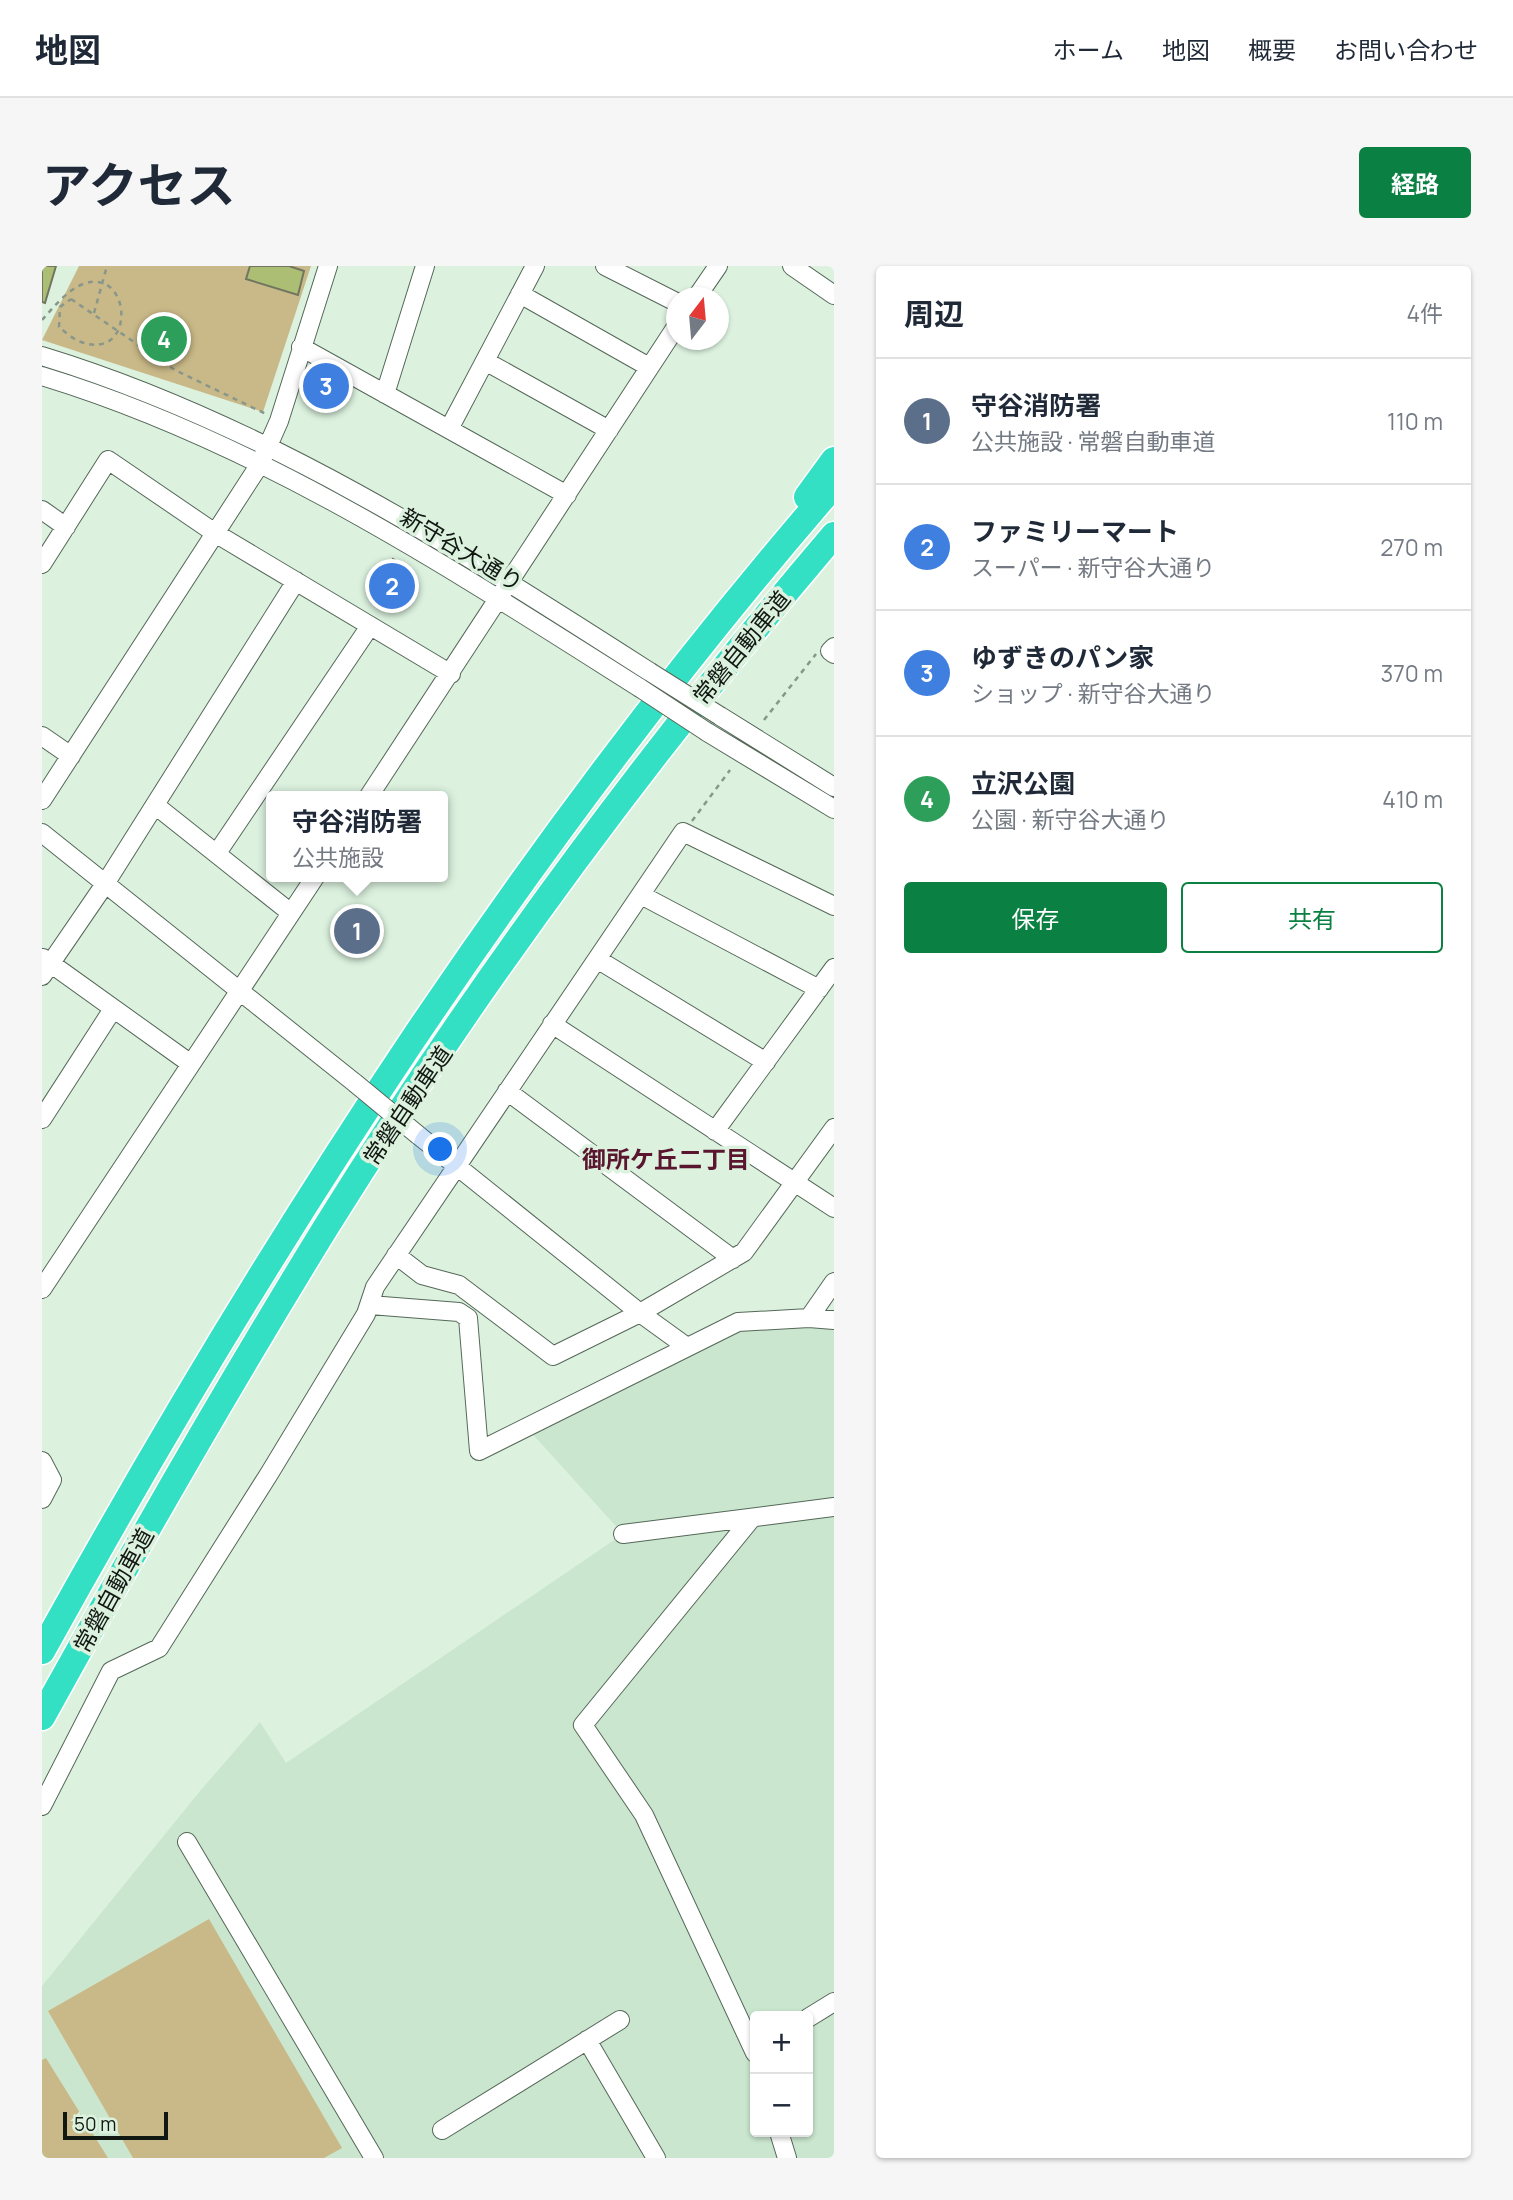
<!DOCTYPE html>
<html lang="ja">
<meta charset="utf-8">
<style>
body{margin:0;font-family:Manrope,"Noto Sans JP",sans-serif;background:#f6f6f7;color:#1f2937}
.controls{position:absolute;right:21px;bottom:21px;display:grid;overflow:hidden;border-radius:7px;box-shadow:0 2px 5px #0004}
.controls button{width:63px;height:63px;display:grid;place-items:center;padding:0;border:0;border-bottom:2px solid #e0e1e3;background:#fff;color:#1f2937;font:35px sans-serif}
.compass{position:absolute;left:624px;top:21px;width:63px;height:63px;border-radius:50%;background:#fff;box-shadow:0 2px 5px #0004;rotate:16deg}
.scale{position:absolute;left:21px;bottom:18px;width:105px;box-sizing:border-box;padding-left:7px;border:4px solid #111812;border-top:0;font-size:19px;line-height:24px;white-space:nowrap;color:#111812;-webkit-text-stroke:5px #dcf2df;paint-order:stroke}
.you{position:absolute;left:399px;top:884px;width:24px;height:24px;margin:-18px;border:5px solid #fff;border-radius:50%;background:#1a73e8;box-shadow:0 0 0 10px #1a73e833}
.badge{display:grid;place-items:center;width:46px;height:46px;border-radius:50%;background:#0b8043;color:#fff;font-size:23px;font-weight:700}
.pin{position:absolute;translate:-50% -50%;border:4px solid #fff;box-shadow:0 2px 7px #0006}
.popup{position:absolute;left:224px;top:525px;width:182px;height:91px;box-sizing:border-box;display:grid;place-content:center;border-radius:7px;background:#fff;filter:drop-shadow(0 2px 5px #0005);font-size:23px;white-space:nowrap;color:#747a83}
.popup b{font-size:26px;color:#1f2937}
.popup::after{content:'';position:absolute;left:50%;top:100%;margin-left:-14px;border:14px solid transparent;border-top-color:#fff}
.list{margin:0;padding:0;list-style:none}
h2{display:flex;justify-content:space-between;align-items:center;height:91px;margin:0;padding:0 28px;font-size:30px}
h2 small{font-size:23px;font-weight:400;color:#747a83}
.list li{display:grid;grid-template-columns:46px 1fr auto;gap:21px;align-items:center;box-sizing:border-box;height:126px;padding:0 28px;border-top:2px solid #e0e1e3}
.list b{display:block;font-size:26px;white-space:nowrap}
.list p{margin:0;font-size:23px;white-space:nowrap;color:#747a83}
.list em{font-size:23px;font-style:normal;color:#747a83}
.actions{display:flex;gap:14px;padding:21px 28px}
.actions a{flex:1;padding:16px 0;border:2px solid #0b8043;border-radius:7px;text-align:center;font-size:24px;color:#0b8043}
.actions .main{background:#0b8043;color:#fff}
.map{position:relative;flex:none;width:792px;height:1892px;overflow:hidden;border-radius:7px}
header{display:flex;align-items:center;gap:42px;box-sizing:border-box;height:98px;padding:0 35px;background:#fff;border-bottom:2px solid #e0e1e3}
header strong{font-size:33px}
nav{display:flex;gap:38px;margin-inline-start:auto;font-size:24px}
.intro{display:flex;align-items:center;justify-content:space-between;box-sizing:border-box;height:168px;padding:0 42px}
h1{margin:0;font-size:49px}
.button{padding:18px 32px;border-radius:7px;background:#0b8043;color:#fff;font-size:24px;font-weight:700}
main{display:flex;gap:42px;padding:0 42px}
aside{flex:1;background:#fff;border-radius:7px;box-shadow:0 2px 5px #0004}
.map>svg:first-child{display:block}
.built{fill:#cae6ce;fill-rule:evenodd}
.green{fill:#cab988}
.building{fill:#acbe73;stroke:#707660;stroke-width:2}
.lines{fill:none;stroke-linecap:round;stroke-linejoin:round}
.minor-casing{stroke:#556858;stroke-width:20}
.highway-casing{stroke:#fff;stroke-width:29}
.path{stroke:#88978a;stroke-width:2.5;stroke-dasharray:5 5;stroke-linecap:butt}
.minor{stroke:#fff;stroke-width:18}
.highway{stroke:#34e0c4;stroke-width:26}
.minor-bridge-casing{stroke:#556858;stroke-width:20;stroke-linecap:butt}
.path-bridge{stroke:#88978a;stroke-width:2.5;stroke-dasharray:5 5;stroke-linecap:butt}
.minor-bridge{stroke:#fff;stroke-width:18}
.labels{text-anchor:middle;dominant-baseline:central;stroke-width:7;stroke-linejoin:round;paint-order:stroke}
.street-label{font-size:23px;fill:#111812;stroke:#dcf2df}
.neighbourhood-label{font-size:24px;font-weight:bold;fill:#59162e;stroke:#dcf2df}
</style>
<header>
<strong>地図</strong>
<nav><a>ホーム</a><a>地図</a><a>概要</a><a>お問い合わせ</a></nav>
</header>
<div class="intro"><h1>アクセス</h1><a class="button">経路</a></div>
<main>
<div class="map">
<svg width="792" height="1892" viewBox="0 0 792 1892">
<rect width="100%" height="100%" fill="#dcf2df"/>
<path class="built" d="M792,1053V1892H0V1720L158,1525L218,1456L244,1497L581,1268L485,1162L686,1062ZM713,1750H766V1866H713Z"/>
<path class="green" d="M37,0H269L221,146L0,74Z
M167,1653L300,1882L282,1892H91L6,1745Z
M4,1792L66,1892H0V1794Z"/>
<path class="building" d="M0,0H14L3,37L0,36Z
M208,0H247L262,5L256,29L204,13Z
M351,293L368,304L351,333L333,322Z"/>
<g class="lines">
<g class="minor-casing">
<path id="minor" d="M563,0L634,36
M750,0L792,29
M478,28L607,101
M654,32L676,0
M259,81L525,229
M0,90C220,157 416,283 608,406
M443,95L567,164
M0,110C217,176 408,302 598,422
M343,128L383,0
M407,163L493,0
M0,244L24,261
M0,298L66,194L173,267L409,408
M792,381L788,385L792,388
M678,450L792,521
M665,466L792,543
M0,470L29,490
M327,530L634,61
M0,534L218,198L237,155L286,0
M113,539L249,647
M0,567L313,817
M175,587L328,360
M599,629L777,723
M1,692L149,798
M555,693L724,796
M0,710L63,618L254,315
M510,758L792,942
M465,825L691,993
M0,853L71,743
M673,865L792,702
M376,869L598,1047L645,1081
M354,989L380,1009L417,1019L511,1090L598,1047L702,986L792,862
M0,1023L273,611
M328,1039L417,1046L426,1052L437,1185L696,1056L767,1052L792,1054
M767,1052L792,1016
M0,1195L10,1214L0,1233
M710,1252L541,1459L602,1549L713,1787
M581,1268L792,1241
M0,1540L69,1405L117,1382L227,1208L324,1048L333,1021L641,566L792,640
M145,1576L332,1892
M766,1752L792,1736
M545,1774L614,1892
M400,1864L578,1754
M737,1866L745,1892"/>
</g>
<g class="highway-casing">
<path id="highway" d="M765,231L792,194
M0,1385C228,973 483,576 792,219
M0,1451C91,1286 185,1122 284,961C434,720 608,485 792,269"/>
</g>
<path class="path" d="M29,33L133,104L224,148
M52,47L65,0
M722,454L774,388
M650,555L688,504"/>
<use href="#minor" class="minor"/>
<use href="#highway" class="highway"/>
<g class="minor-bridge-casing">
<path id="minor-bridge" d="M608,406L678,450
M598,422L665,466
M313,817L376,869"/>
</g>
<path class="path-bridge" d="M0,54C12,41 24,25 41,18C90,0 95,96 39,76C31,73 23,66 17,61L18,41L29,33"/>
<use href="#minor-bridge" class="minor-bridge"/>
</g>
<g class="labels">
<g class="street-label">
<text transform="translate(420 283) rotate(31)">新守谷大通り</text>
<text transform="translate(699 381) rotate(-51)">常磐自動車道</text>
<text transform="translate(365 839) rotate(-56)">常磐自動車道</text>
<text transform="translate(71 1324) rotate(-61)">常磐自動車道</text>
</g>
<g class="neighbourhood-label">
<text x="624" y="892">御所ケ丘二丁目</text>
</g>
</g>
</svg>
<div class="controls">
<button>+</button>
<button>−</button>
</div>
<svg class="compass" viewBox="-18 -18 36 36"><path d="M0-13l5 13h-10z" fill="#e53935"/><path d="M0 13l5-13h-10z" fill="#747a83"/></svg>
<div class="scale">50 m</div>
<div class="you"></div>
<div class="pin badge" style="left:315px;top:665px;background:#5c6f8a">1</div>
<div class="popup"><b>守谷消防署</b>公共施設</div>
<div class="pin badge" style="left:350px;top:320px;background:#3f7fe0">2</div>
<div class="pin badge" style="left:284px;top:120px;background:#3f7fe0">3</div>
<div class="pin badge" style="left:122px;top:73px;background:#2e9e5b">4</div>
</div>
<aside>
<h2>周辺<small>4件</small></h2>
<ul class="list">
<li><span class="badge" style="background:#5c6f8a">1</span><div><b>守谷消防署</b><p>公共施設 · 常磐自動車道</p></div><em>110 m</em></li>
<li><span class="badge" style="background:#3f7fe0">2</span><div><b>ファミリーマート</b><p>スーパー · 新守谷大通り</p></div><em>270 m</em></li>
<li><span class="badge" style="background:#3f7fe0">3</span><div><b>ゆずきのパン家</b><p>ショップ · 新守谷大通り</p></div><em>370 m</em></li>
<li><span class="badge" style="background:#2e9e5b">4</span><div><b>立沢公園</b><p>公園 · 新守谷大通り</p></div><em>410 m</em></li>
</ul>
<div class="actions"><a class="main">保存</a><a>共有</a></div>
</aside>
</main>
